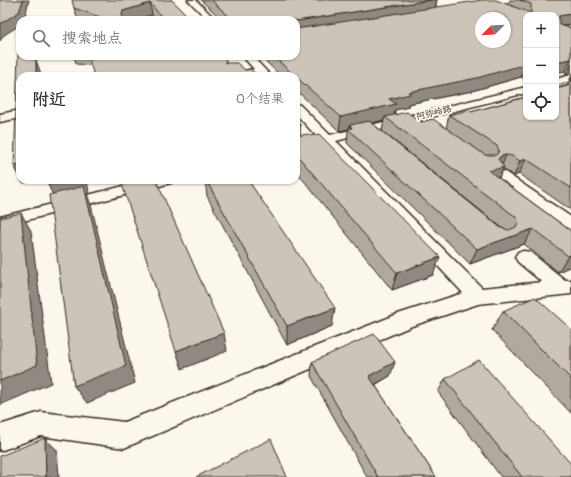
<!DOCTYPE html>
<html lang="zh">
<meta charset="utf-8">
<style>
body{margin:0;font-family:Pangolin,"LXGW WenKai TC",sans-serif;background:#f7f7f7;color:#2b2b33}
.controls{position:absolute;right:12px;top:12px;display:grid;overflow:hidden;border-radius:8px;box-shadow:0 1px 3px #0004}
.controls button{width:36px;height:36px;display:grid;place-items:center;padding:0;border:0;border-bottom:1px solid #e1e1e2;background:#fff;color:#2b2b33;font:20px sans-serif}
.compass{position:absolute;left:475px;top:12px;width:36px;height:36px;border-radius:50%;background:#fff;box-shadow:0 1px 3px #0004;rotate:246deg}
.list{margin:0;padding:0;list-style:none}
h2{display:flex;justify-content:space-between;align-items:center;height:52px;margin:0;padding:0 16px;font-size:17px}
h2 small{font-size:13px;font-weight:400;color:#7c7c81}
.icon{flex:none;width:22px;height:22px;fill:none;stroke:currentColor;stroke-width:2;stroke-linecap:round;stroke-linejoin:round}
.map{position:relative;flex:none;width:571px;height:477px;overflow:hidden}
.search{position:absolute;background:#fff;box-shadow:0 1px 3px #0004;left:16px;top:16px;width:284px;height:44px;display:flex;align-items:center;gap:10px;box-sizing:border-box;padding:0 14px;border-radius:12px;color:#7c7c81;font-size:15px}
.panel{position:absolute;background:#fff;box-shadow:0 1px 3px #0004;left:16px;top:72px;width:284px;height:112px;border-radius:12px}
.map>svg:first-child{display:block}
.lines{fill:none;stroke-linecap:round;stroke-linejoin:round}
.street-casing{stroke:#3b2a1e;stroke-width:3}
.street{fill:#fbf7ec;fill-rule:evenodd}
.wall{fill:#afa99f;stroke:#3b2a1e;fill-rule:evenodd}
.shaded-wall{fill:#8f8982;stroke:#3b2a1e}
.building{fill:#ccc4b9;stroke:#3b2a1e;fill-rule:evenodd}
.labels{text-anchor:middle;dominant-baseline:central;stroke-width:4;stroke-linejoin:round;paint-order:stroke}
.far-street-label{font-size:9px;fill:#3b2a1e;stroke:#fbf7ec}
</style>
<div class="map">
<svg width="571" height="477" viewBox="0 0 571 477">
<rect width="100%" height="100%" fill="#fbf7ec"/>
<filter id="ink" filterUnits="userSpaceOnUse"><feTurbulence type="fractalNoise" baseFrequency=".025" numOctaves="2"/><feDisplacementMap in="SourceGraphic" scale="8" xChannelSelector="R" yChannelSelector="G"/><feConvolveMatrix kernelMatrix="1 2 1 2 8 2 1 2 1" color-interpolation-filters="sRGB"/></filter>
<g filter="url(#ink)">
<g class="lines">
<g class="street-casing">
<path id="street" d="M188,0H196L216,20H208Z
M571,25V29L556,32V28Z
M242,56H252L271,76H260L259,74L227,76L228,74L254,69Z
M571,75V81L556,85V79Z
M526,87V93L336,141L482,288L542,282L518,262L515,257L518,252L524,251L530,252L565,280H571V294L478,304L412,326L124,448L41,436L0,451V425L41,412L124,422L398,314L463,293L324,144L296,151V143L318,138L296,114V104L300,105L330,135Z
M20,110V118L0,122V114Z
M500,171L505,172L571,217V231L565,229L495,178L493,175L495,172Z
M148,180H173L171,183L0,227V217Z"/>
</g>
<use href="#street" class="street"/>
</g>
<path class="wall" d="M172,0L192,20H157L152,15L135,20H78L74,8Z
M201,0H437L435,7L508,4L510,0H571V24L562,26L571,28V27V74L566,75L565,71L526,15V80L521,77L472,91L408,104V107L395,110L394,114L421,122L446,128L449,115L471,112L568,85V83L571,77V210L519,174L514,176L506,171L502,170L499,178L571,231V266L558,272L524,244L470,264L347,143L348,129L339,131L296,90V76H281L260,56H296V20H222ZM384,120L382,131L502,228L372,123Z
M74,56H223L226,63L245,70L257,76L76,64Z
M296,120L300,125V135L433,275L392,290L296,171Z
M205,180H248L332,326L287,345L207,196Z
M503,311L571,329V413L492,330Z
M312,362L390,376L375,385L436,477H367L311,376Z
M445,379L571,477H501L438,392Z"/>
<path class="shaded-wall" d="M23,0H29L24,20H20V25L4,35L0,41V24Z
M431,0H437L435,9L296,31V21Z
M150,3L152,15L135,20H121L123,11Z
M571,14V24L556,27L559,16Z
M571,59L565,71L556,73V62Z
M36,60L41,74V76H36Z
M526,64L521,77L472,91L408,104V107L395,110L394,118L385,117L384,120L352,128L350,125L349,129L339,131L341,117L408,92Z
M571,64V74L566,75Z
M300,125V141L296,142V126Z
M506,155L501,168L504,167L497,181L489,171L501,156Z
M526,159L519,174L514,176L520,161Z
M20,165V177L14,166Z
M21,180H43L23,183Z
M67,180H87L89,193L87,194L91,205L135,383L87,403L74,386L56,201L48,185Z
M21,213L31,231L51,383L0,405V381Z
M533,229L524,244L470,264L477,249Z
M571,255V266L558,272L568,256Z
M440,257L433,275L392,290L397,273Z
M335,308L332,326L287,345V326Z
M224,333L227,351L182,369L176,351Z
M395,362L390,376L365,390L369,376Z
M45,438L57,450L59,477H46Z"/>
<path class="building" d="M0,0H23L19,12L0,24Z
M72,0H172L192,20H164L150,3L123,11L121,20H101L103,18L74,8Z
M211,0H431L296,21V20H233Z
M482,0H496L531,13V4L520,0H571V14L559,16V25L571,28V60V59L556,62V15H526V64L477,78L408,92L410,94L389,99L396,104L341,117L296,77V76H295L273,56H296V29ZM481,18H505V42H481Z
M18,54L20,55V56H24L36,60V76H20V165L14,166Z
M88,56H112L111,57L117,56H223L226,59L225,63H237L245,70L251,69L257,76H94Z
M571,85V188L526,159L520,161L512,156L506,155L501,156L498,159L504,167L489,171L571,231V255L568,256L533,229L477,249L348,129L352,128L350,125L369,121L501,228L509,230L516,227L518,222L516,217L385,117L407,112L421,122L433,119L485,155H496L499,151L497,146L449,115L469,110L471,112L526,97V117H556V89Z
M296,120L300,125L296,126Z
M308,134L311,136L319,134L440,257L397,273L296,154V136Z
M48,180H67L48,185Z
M125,180H156L224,333L176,351L122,184H126Z
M206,180H248L335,308L287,326Z
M84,186L126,366L74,386L49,195Z
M21,213L37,365L0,381V218Z
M535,297L571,329V379L503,311Z
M374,334L395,362L369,376L436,477H378L312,362Z
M479,360L571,464V477H522L445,379Z
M45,438L46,477H0V456Z
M271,439L287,477H196Z"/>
</g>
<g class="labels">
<g class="far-street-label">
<text transform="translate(434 113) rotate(-14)">阿弥岭路</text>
</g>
</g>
</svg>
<div class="controls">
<button>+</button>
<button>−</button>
<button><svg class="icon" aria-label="locate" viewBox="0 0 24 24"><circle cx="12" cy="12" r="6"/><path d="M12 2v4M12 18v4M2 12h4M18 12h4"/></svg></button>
</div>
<svg class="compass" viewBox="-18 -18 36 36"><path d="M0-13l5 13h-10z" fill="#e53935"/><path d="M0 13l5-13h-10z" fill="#7c7c81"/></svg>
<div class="search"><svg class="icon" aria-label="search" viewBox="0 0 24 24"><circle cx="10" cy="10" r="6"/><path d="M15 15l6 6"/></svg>搜索地点</div>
<section class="panel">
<h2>附近<small>0个结果</small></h2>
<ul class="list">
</ul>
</section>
</div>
